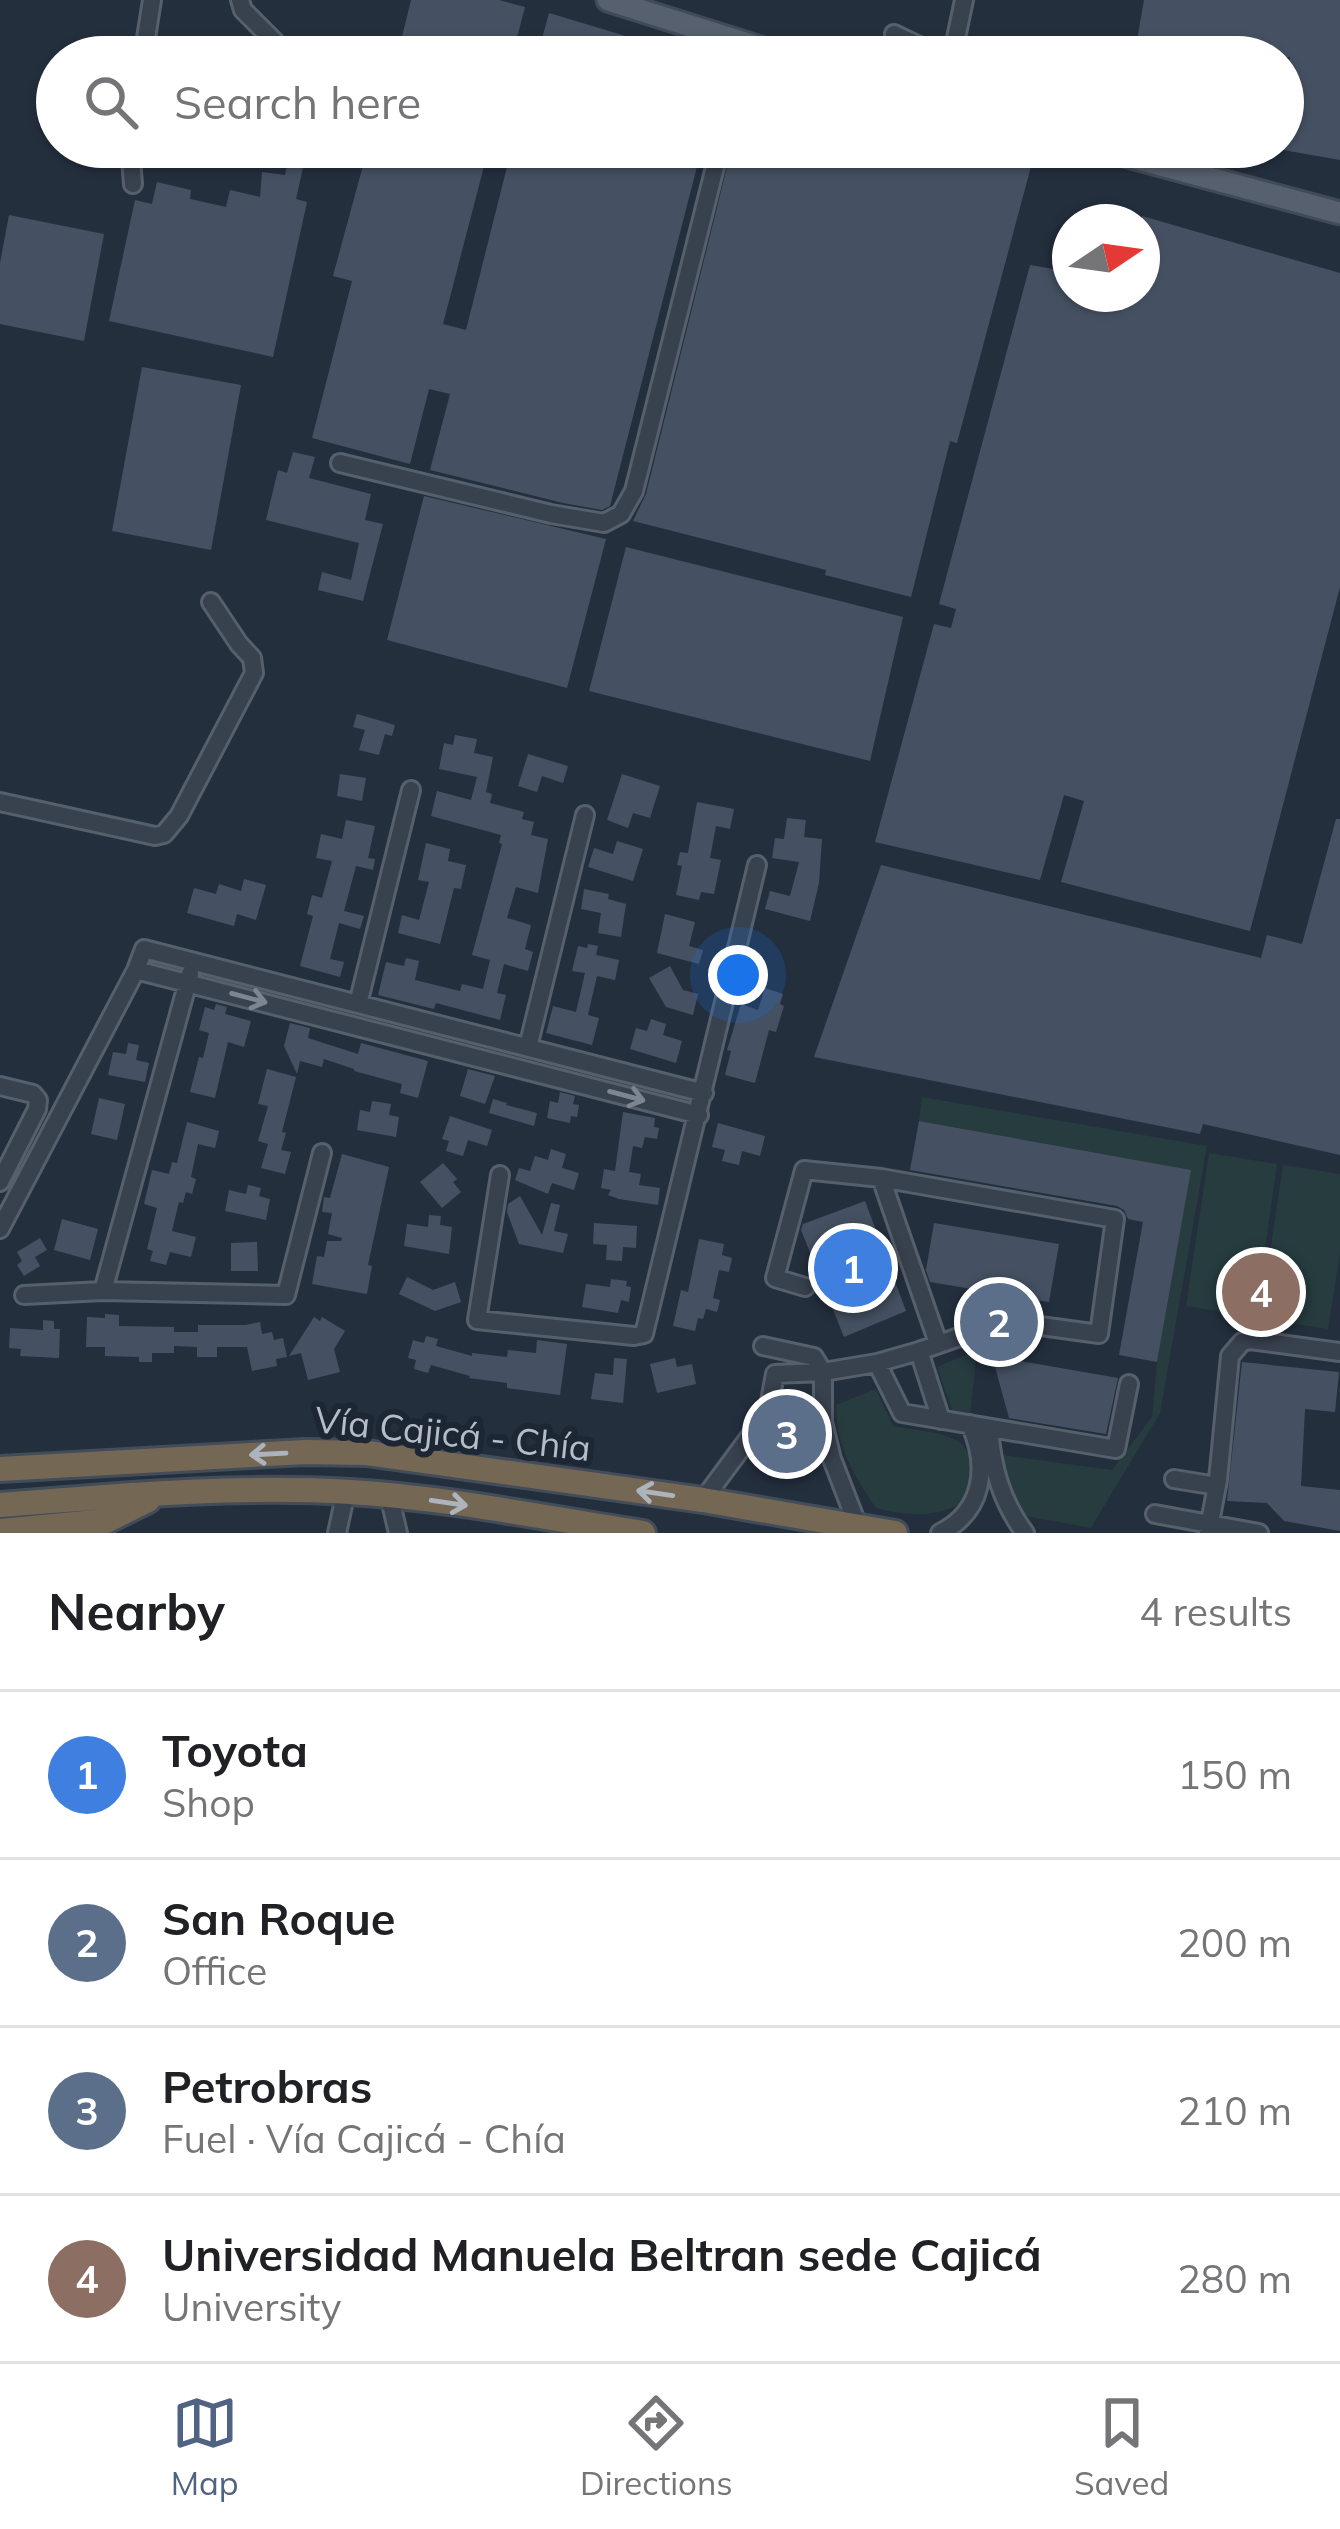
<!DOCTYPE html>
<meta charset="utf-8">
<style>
body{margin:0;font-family:Mulish,sans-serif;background:#f6f6f6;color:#202124}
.compass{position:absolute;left:1052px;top:204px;width:108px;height:108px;border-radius:50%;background:#fff;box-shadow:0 3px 9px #0004;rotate:77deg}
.you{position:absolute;left:738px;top:975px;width:42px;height:42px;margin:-30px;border:9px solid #fff;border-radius:50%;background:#1a73e8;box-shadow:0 0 0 18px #1a73e833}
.badge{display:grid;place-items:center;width:78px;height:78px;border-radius:50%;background:#506383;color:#fff;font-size:39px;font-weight:700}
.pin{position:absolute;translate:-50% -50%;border:6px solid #fff;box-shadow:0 3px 12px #0006}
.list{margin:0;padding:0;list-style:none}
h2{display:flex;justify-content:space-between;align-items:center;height:156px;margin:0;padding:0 48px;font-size:51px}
h2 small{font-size:39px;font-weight:400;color:#757577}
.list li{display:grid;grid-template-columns:78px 1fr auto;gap:36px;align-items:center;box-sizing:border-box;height:168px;padding:0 48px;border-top:3px solid #e0e0e0}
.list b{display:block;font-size:45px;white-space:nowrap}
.list p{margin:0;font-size:39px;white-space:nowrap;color:#757577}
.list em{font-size:39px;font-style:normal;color:#757577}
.icon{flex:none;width:66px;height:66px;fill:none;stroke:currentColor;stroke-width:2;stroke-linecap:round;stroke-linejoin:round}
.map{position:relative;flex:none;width:1340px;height:1533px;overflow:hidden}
.search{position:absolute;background:#fff;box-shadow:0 3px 9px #0004;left:36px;right:36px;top:36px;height:132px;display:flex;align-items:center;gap:30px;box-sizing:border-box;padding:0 42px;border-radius:66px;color:#757577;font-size:45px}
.sheet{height:828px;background:#fff}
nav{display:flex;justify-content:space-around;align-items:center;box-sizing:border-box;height:168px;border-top:3px solid #e0e0e0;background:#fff;font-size:33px;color:#757577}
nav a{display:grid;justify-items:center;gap:6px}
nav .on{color:#506383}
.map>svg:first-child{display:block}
.green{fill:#263c3f}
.building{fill:#455162}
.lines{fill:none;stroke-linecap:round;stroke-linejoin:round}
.minor-casing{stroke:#565f6c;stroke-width:22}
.major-casing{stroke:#414a57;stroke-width:27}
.highway-casing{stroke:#434c59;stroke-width:30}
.minor{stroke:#38414e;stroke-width:16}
.major{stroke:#56606e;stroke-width:21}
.highway{stroke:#746855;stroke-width:24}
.oneway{stroke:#7c8592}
.oneway2{stroke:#aeb4bd}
.labels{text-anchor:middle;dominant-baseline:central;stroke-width:12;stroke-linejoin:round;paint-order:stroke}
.street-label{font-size:36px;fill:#b4bcc9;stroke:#1d2633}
</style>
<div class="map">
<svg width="1340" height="1533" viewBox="0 0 1340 1533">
<rect width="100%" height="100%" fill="#242f3e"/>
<path class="green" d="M922,1097L1207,1146L1160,1413L1091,1528L1020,1515L1002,1455L1112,1470L1152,1417L1157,1362L1190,1170L919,1121Z
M1209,1153L1277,1164L1261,1278H1255L1260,1280L1254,1317L1186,1306Z
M1283,1165L1340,1174V1253L1328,1329L1259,1318L1265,1281H1271L1266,1279Z
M977,1350L970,1416L953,1413L937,1367Z
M876,1389L893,1426C947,1436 987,1431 965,1501C936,1519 907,1516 876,1508C854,1476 835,1444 836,1405Z"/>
<path class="building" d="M411,0H499L525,7L512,57H397Z
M1144,0H1340V160L1283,150V98L1290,57H1134Z
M549,13L629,37L627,43L667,53L666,57H537Z
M291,147L307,150L296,199L307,202L273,357L109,321L135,200L152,204L157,182L191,190L190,199L226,207L230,190L260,197L262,172L285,175Z
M368,147H405L434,155L435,147H489L443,324L466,330L512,147H702L610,506L602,510L563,503L430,470L450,394L429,389L410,464L312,438L352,281L333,276Z
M732,147H988L1033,159L957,443L950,441L911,597L825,575L826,570L633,521L646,494Z
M9,215L104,234L84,341L0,324V263Z
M1142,216L1340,273V587L1250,931L1061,882L1084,801L1064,795L1040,880L875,842L934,624L951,628L956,609L939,604L1030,265L1070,272V294H1142Z
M142,367L241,385L211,550L112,531Z
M293,452L315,457L309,478L371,494L365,520L383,524L363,601L318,590L322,572L351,580L359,543L266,520L278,470L287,473Z
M424,496L606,539L567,688L387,640Z
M626,547L903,617L870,761L589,691Z
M357,714L395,725L392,736L385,734L379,755L359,750L365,730L353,727Z
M455,735L477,739L474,753L493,757L486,792L492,794L490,803L524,812L522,819L534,822L531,835L548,839L538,893L516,887L507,918L531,925L525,949L533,952L528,971L504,964L497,993L506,995L500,1020L436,1003L434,1009L378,995L386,962L404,966L406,958L419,961L415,980L460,991L462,984L483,989L490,960L472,955L502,844L499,843L501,835L431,816L437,791L471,800L477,777L439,769L444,743L453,745Z
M528,754L568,766L563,783L542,776L537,792L518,786Z
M340,774L366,778L362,801L337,796Z
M622,774L660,786L650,818L633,813L628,828L607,820Z
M697,802L734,809L730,829L716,826L710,858L721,860L714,894L701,892L699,900L676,895L682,866L677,865L680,852L688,853Z
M787,818L806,820L804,837L822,839L819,883L810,921L765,909L770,891L790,896L799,862L772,858L775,838L784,839Z
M1336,819H1340V1155L1203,1124L1200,1134L814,1057L881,865L1261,958L1267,935L1302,944Z
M346,820L375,826L368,858L375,859L373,870L356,866L344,911L364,916L360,929L339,923L330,959L344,962L340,977L300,966L313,916L307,914L312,895L322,898L332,861L316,858L321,834L342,839Z
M617,841L643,849L633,881L588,867L594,848L613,854Z
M426,843L450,849L448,861L466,865L461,889L454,888L440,944L398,933L402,915L419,920L429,882L418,880Z
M244,879L266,885L256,920L237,914L234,926L187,913L194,888L216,894L219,884L241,891Z
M584,889L609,894L608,899L626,904L621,937L598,933L601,913L581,909Z
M665,914L695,922L689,946L703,950L699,964L657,953Z
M588,944L598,946L596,955L619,960L615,980L597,976L588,1015L599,1018L592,1045L546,1033L553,1006L576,1012L585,973L572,971L578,946L587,948Z
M670,966L683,990L698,994L693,1015L666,1007L649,978Z
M765,988L783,994L780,1004L784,1006L776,1032L769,1030L755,1083L725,1075L731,1051L727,1050L741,1004L758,1010Z
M216,1004L227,1007L225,1014L251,1021L244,1047L228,1042L215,1098L190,1092L199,1057L203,1058L209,1033L199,1030L205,1007L214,1010Z
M651,1019L666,1024L663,1035L682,1041L676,1063L630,1049L636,1028L647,1031Z
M290,1023L310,1028L308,1038L358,1054L361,1043L428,1061L418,1098L400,1093L402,1084L354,1071V1069L324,1059L322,1067L300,1061L297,1074L284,1046Z
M128,1043L139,1045L136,1060L149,1063L145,1082L108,1075L113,1052L126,1054Z
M267,1069L296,1077L282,1132L286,1133L281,1150L291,1152L285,1174L261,1168L268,1144L258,1141L268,1106L258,1104Z
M468,1069L495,1076L485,1104L460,1096Z
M560,1092L575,1096L573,1104L579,1105L577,1117L571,1116L570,1123L547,1118L550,1101L558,1103Z
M99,1098L125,1104L117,1140L91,1134Z
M493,1099L507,1103L506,1105L537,1113L534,1126L489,1113Z
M372,1101L391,1104L389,1115L399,1117L396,1137L357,1130L360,1110L370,1112Z
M623,1112L655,1118L654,1127L659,1128L657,1139L645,1137L642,1148L633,1146L629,1172L641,1174L639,1185L660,1188L658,1205L619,1199L608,1195L611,1190L601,1188L604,1169L615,1171Z
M450,1116L492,1130L487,1146L468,1140L463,1156L446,1151L449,1141L442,1139Z
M919,1121L1191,1170L1157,1362L1119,1355L1143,1222L1128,1219L1124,1210L1117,1206L910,1170Z
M187,1122L219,1131L215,1148L198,1144L191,1177L196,1179L192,1194L186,1192L183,1203L179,1202L172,1231L196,1237L191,1257L170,1252L166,1265L150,1261L153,1251L147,1249L157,1208L144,1204L152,1170L169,1174L172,1162L177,1163Z
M718,1123L765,1136L760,1156L742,1151L739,1165L722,1161L725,1150L712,1147Z
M551,1149L566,1154L562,1168L579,1173L574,1190L552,1183L548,1194L515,1180L519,1168L530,1171L535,1156L548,1160Z
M342,1154L389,1167L368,1265L372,1266L367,1294L312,1284L317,1256L324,1257L327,1241H341L342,1238L328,1234L332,1213L322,1212L324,1197L330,1198Z
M443,1163L457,1179L453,1182L461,1192L442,1208L420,1182Z
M248,1185L261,1188L259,1196L270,1199L266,1220L225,1211L229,1190L246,1194Z
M520,1196L542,1235L551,1203L560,1205L554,1231L568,1234L563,1253L519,1244L507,1212L508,1204Z
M865,1201L906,1311L844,1337L801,1230L803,1224Z
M429,1215L441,1216L440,1225L452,1227L449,1254L404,1246L407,1224L428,1227Z
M62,1219L98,1229L90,1260L54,1250Z
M594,1223L637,1226L636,1248L623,1247L622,1261L606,1260L607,1245L593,1244Z
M934,1223L1059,1244L1049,1302L930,1282L926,1270Z
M40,1238L47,1250L35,1257L40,1266L24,1276L17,1265L22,1261L17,1252Z
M699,1239L724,1244L722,1255L732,1258L729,1272L719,1270L713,1298L720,1300L717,1312L706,1309L703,1319L698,1318L695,1331L673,1326L681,1290L688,1292Z
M257,1242L258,1271H231V1243Z
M407,1277L433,1290L455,1282L461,1302L435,1311L399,1294Z
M611,1279L627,1281L626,1286L631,1287L629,1302L621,1300L618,1313L582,1307L586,1284L610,1287Z
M105,1314L119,1315V1326L174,1327V1332H198V1325H246L260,1322L262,1334L272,1332L274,1340L283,1338L287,1357L276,1359L277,1366L252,1371L247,1347H217V1357H197V1347L174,1346V1353H152V1362H139V1357L105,1356V1347H86L87,1317L105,1318Z
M314,1317L320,1321L322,1317L345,1331L334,1349L340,1372L308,1380L301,1353L289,1356Z
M43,1320L54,1321V1329H60L59,1358L20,1356L21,1349L9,1348L10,1328L43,1330Z
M426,1336L438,1339L436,1346L472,1356V1353L507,1357L508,1350L536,1353L537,1340L567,1344L560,1395L507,1388V1383L469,1378L470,1376L431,1365L428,1373L414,1369L416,1360L408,1358L413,1340L424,1343Z
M992,1356L1118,1378L1106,1434L1009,1418Z
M614,1358L627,1359L623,1403L591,1399L595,1373L613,1375Z
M675,1358L677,1367L692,1364L696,1384L657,1393L650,1364Z
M1242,1362L1339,1372L1335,1412L1305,1409L1301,1486L1340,1490V1531L1284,1521L1267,1503L1227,1501Z
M785,1392L807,1395L805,1406L795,1410L791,1418L795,1428L802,1431L798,1454L771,1450L775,1426L784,1424L788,1416V1409L783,1403Z"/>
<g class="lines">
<g class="minor-casing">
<path id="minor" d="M240,0L243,10L290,57
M894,34L942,57
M143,57L152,0
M952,57L964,0
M130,147L133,184
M340,463L551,514L604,523L621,514L634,491L720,147
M0,802L155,836L164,834L179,816L254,673L252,658L239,644L211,602
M136,970L699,1115
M358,1004L411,790
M528,1047L585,815
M0,1086L33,1094L38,1100L37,1109L0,1182
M500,1175L477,1320L634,1336L644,1334L757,865
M881,1178L938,1343
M0,1229L136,970L144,949L704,1093
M805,1287L775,1278L804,1170L881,1178L1115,1219L1099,1334L1005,1321L919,1351L877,1363L823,1372V1422
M103,1291L190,974
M24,1295L103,1291L286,1295L322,1153
M763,1346L814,1357L823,1372L775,1374L768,1412
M919,1351L941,1420
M877,1363L902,1413L1116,1449L1129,1384
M804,1419L823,1422L832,1459L859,1529
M989,1428C992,1467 1001,1501 1025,1533
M1174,1479L1217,1486
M389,1495L398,1533
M703,1500L768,1412L776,1414
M1155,1514L1259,1533
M337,1533L346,1492
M940,1533C984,1511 989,1466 970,1424
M1208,1533L1218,1480L1230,1356L1242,1342L1250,1340L1340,1352"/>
</g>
<g class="major-casing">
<path id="major" d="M608,0L789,57
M1094,147L1340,213"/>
</g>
<g class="highway-casing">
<path id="highway" d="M0,1469L305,1452L367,1453L703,1500L895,1533
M0,1505C116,1496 234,1485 350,1492C449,1498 546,1518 643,1533
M0,1531L106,1521L148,1500"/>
</g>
<use href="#minor" class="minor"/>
<use href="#major" class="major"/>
<use href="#highway" class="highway"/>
</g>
<defs><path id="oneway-shaft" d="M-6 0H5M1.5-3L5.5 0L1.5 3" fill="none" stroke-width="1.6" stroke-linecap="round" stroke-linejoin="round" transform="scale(3)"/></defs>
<g class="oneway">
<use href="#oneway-shaft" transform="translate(249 998) rotate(15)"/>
<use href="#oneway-shaft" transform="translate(627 1096) rotate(15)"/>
</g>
<g class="oneway2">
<use href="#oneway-shaft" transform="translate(268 1454) rotate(177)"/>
<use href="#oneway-shaft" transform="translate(655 1493) rotate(-172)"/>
<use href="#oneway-shaft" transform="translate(449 1503) rotate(8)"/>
</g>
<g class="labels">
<g class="street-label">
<text transform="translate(453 1433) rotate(6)">Vía Cajicá - Chía</text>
</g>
</g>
</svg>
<svg class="compass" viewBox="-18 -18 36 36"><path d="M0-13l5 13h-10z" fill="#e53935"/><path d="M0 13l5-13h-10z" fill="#757577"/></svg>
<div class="you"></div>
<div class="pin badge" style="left:853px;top:1268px;background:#3f7fe0">1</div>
<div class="pin badge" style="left:999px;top:1322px;background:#5c6f8a">2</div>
<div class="pin badge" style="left:787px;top:1434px;background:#5c6f8a">3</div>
<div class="pin badge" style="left:1261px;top:1292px;background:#8d6e63">4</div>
<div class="search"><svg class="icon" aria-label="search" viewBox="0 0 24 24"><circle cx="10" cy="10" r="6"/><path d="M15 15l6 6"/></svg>Search here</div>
</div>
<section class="sheet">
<h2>Nearby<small>4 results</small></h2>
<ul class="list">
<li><span class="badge" style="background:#3f7fe0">1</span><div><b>Toyota</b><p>Shop</p></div><em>150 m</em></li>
<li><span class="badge" style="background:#5c6f8a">2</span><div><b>San Roque</b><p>Office</p></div><em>200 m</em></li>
<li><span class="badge" style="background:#5c6f8a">3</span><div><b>Petrobras</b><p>Fuel · Vía Cajicá - Chía</p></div><em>210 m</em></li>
<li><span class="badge" style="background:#8d6e63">4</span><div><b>Universidad Manuela Beltran sede Cajicá</b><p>University</p></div><em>280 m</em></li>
</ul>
</section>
<nav>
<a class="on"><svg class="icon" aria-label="map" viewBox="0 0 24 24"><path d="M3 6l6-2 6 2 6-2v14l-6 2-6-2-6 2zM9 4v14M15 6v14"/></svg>Map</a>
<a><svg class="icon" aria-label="directions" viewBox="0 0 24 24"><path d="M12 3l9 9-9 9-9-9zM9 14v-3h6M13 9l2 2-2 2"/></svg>Directions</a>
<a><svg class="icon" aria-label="saved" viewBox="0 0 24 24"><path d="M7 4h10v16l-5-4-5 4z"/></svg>Saved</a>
</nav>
